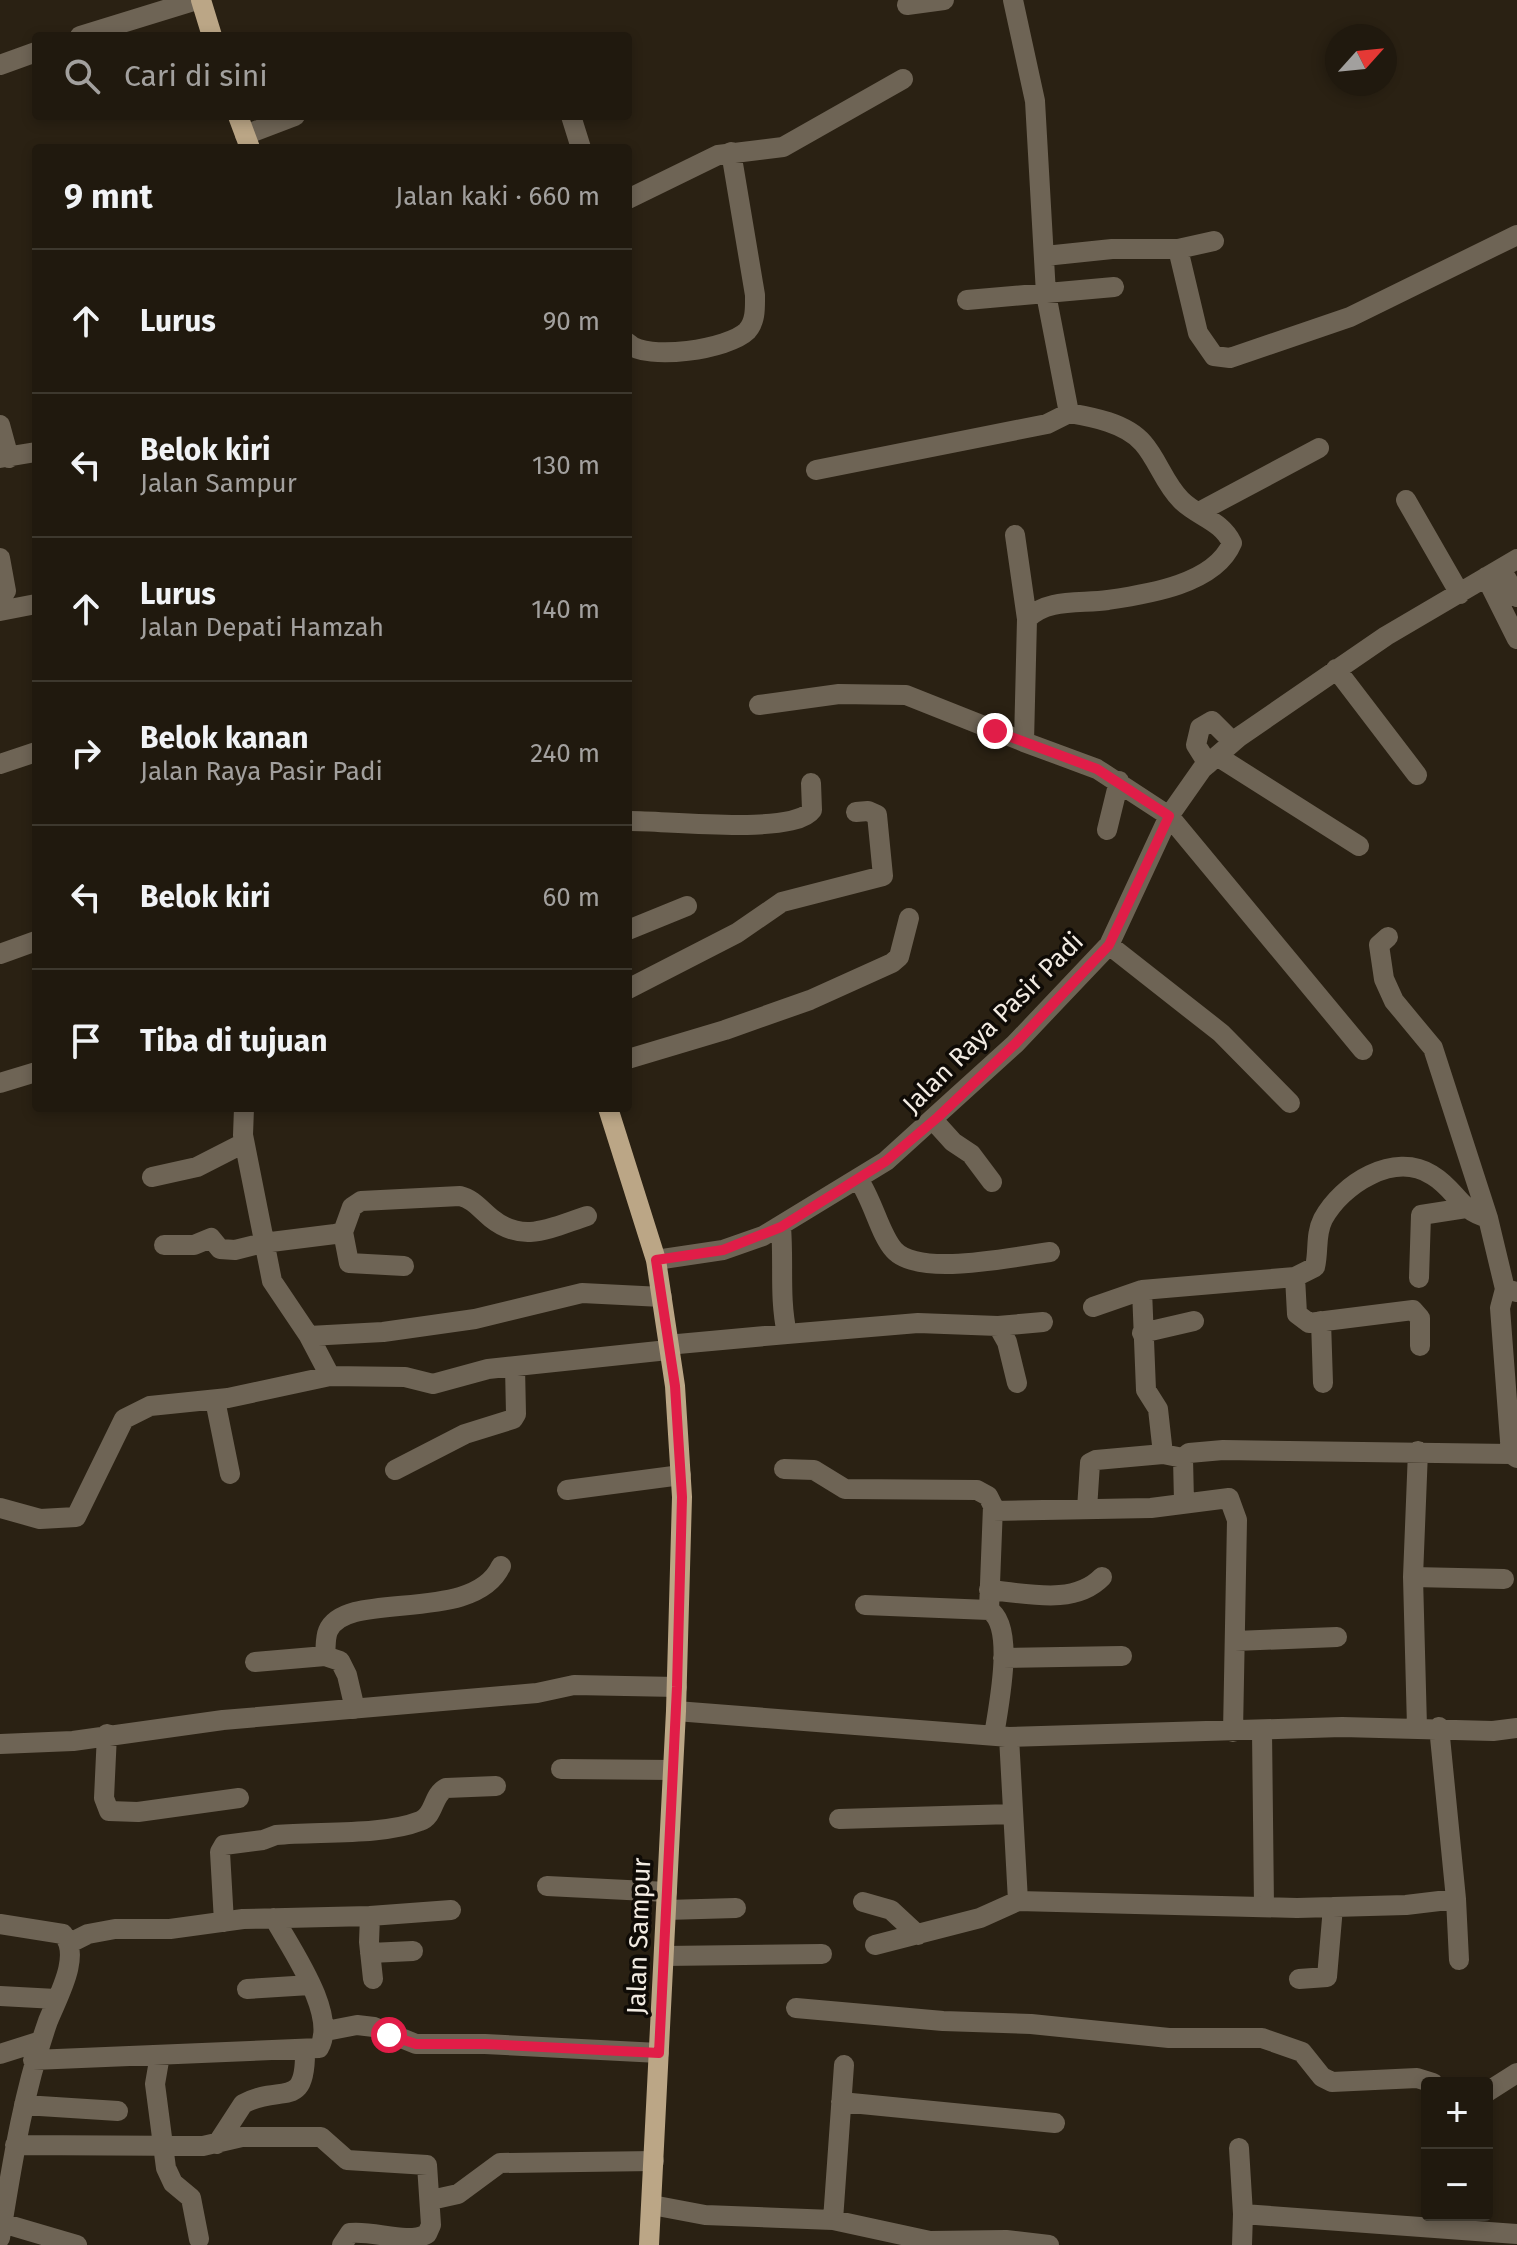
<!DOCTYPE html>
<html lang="id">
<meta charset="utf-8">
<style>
body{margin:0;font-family:"Fira Sans",sans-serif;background:#2d261c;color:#f1f3f6}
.controls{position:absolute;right:24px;bottom:24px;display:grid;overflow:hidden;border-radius:8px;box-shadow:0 4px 12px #0003}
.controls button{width:72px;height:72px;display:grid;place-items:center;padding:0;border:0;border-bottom:2px solid #3d382e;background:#20190e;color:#f1f3f6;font:40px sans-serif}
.compass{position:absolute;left:1325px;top:24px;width:72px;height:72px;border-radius:50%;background:#20190e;box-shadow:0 4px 12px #0003;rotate:63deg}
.stop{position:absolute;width:24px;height:24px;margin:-18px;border:6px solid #e11d48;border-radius:50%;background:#fff}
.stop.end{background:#e11d48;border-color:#fff;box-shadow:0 2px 8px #0008}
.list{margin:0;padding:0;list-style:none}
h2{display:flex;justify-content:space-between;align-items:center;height:104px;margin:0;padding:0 32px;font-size:34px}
h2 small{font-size:26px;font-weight:400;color:#a2a09e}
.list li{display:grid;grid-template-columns:52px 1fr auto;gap:24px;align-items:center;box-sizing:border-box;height:144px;padding:0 32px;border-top:2px solid #3d382e}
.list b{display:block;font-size:30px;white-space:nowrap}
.list p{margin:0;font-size:26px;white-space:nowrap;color:#a2a09e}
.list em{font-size:26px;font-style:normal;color:#a2a09e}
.icon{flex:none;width:44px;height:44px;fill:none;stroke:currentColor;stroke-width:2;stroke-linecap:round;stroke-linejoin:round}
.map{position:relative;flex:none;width:1517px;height:2245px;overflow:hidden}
.search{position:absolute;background:#20190e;box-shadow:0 4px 12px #0003;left:32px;top:32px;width:600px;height:88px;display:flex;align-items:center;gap:20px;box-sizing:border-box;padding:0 28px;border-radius:8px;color:#a2a09e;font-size:30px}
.panel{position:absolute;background:#20190e;box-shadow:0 4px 12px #0003;left:32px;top:144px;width:600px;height:968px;border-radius:8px}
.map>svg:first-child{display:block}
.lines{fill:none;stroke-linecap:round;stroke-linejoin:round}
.minor{stroke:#6e6455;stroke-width:20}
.major{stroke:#bba686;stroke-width:20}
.route{stroke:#e11d48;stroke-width:10}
.labels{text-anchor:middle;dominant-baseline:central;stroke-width:7;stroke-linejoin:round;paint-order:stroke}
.street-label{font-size:26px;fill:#f2ebe2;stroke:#0f0b06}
</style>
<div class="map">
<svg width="1517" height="2245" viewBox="0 0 1517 2245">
<rect width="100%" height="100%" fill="#2a2113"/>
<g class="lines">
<path class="minor" d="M1013,0L1035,101L1046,294L1069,413C1092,417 1126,423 1143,443C1158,460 1164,483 1181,500C1198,517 1221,520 1232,543C1215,584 1148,594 1108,600C1081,604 1047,598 1027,619L1024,742L1097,769L1169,816L1363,1050
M907,5L944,0
M80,36L197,0
M0,65L36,52
M571,116L581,148
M245,135L295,116
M628,199L718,155L783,147L903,79
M1178,249L1214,241
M1045,256L1112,249H1178L1198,333L1214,356L1230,358L1350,317L1517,235
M967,300L1114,287
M628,343C646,362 729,349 747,331C756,321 755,307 755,295L731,152
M0,425L9,458
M0,458L36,452
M816,470L1047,424L1069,413
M1406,500L1460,594
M1199,512L1319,448
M1015,535L1027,619
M0,558L6,591L0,599
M1501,569L1517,597
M1486,577L1517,639
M0,611L36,604
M1336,669L1417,775
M759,705L839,694L906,695L1024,742
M1217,756L1359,846
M0,764L36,752
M1208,764L1196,745L1200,728L1212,721L1233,742
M628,821C662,820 794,836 812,810L811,783
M1107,830L1119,781
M628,930L687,906
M1388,937L1379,945L1384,979L1394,1001L1433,1048L1488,1218L1505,1289L1517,1292
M1109,945L1221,1033L1290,1103
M0,954L36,941
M628,989L737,933L782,902L883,876L877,815L868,811L856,812
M628,1059L725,1030L810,1000L892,963L899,957L909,918
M0,1083L36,1072
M934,1121L953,1142L971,1154L992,1182
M152,1177L197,1167L244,1143
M858,1179C873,1200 880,1235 894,1250C919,1278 1016,1256 1050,1252
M781,1227C784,1264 779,1297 787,1334L918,1323L998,1326L1043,1322
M343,1232L349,1263L404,1266
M164,1245H194L211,1238L220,1249L235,1250L263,1243L335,1234L343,1232L352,1207L361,1201L460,1196C473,1199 480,1209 491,1218C523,1244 550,1228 587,1216
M656,1260L723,1250L763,1236L886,1161L1015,1044L1109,945L1169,816L1202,769L1239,737L1386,636L1517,559
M1419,1278L1421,1215L1466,1208
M1505,1289L1500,1308L1511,1454
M1142,1290L1295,1277
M1093,1307L1142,1290L1146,1390L1158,1409L1163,1454
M1321,1321L1323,1383
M998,1326L1007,1342L1017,1383
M1142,1333L1194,1321
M309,1336L383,1332L475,1319L582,1293L662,1297
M667,1345L787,1334
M1420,1346V1318L1413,1310L1309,1323L1297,1314L1295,1277L1315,1267C1319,1250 1315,1235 1323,1219C1342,1184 1394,1151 1432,1175C1457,1190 1458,1210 1488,1218
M330,1376L405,1377L433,1384L488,1369L668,1350
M215,1400L230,1474
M1418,1451L1413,1577L1504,1579
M1183,1458L1184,1502
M784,1469L814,1470L845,1489L977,1490L988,1496L993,1506L989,1610C1016,1626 998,1707 994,1736
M395,1470L465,1434L513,1419L516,1414L515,1367
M567,1490L681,1475
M0,1508L40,1519L76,1517L124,1419L150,1406L228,1398L330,1376L309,1336L272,1281L243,1135L244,1108
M1087,1509L1090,1463L1096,1460L1163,1454L1183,1458L1189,1453L1223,1450L1511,1454L1517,1458
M993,1511L1151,1508L1229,1498L1237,1520L1233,1732
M1413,1577L1417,1727
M989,1590C1026,1593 1074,1606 1102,1577
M865,1605L989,1610
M1235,1641L1337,1637
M325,1656C326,1648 325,1638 328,1631C346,1588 473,1626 501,1566
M1003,1658L1122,1656
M255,1662L325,1656L340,1661L347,1675L355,1709
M676,1711L1009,1737L1342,1727L1493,1731L1517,1728
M1262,1731L1264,1906
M107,1734L104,1798L109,1811L138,1812L239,1798
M1009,1737L1018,1901L1297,1908L1406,1905L1456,1899L1439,1727
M0,1744L73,1741L223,1720L537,1693L574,1685L677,1687
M561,1769L673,1770
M839,1819L1013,1814
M547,1886L667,1892
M1456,1899L1459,1960
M863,1902L891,1910L918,1935
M666,1910L736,1908
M370,1916L451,1910
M224,1922L220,1852L224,1845L263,1840L276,1835C318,1831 382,1836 420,1821C435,1816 432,1795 446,1788L496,1786
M0,1924L63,1934C82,1956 57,1998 48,2021C23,2092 12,2164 0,2238
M70,1943L88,1934L115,1929H170L243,1919L370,1916L369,1942L373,1979
M875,1945L980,1918L1018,1901
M370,1953L413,1951
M664,1956L822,1954
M1299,1979L1327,1977L1333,1907
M247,1989L310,1985
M0,1996L56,1999
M796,2008L943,2021L1031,2024L1169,2038H1262L1302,2052L1322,2077L1332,2082L1417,2078L1433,2083
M326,2031L357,2025L374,2027L416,2044H485L659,2053
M0,2054L41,2041
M160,2055L155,2084L166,2168L173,2183L191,2198L199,2239
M33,2060L319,2048C338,2015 291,1949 274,1918
M1487,2092L1517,2073
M841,2102L1055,2123
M24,2105L118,2111
M217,2144L243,2104C281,2083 306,2112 305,2050
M15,2145L203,2146L242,2137H321L347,2160L427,2165L431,2225L427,2234C406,2245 375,2230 350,2233L342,2245
M1239,2148L1243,2214L1517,2234
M431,2200L458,2194L500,2163L654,2161
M652,2205L705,2215L833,2220L930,2241L1006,2240L1049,2245
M833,2220L844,2065
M2,2223L77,2245
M1242,2245L1243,2214"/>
<path class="major" d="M201,0L212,36
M238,116L250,148
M608,1108L656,1260L675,1386L682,1497L676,1711L649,2245"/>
</g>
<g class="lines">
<path class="route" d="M389,2035L416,2044H485L659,2053L677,1687L682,1497L675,1386L656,1260L723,1250L781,1227L886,1161L938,1117L1015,1044L1109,945L1169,816L1097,769L995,731"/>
</g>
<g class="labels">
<g class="street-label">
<text transform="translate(993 1023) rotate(-45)">Jalan Raya Pasir Padi</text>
<text transform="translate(639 1936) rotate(-88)">Jalan Sampur</text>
</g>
</g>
</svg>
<div class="controls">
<button>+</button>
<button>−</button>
</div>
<svg class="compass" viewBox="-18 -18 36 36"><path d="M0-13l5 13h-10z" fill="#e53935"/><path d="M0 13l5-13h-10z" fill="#a2a09e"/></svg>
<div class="stop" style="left:389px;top:2035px"></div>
<div class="stop end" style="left:995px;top:731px"></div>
<div class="search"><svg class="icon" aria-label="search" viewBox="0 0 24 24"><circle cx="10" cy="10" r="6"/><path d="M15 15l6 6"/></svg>Cari di sini</div>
<section class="panel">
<h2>9 mnt<small>Jalan kaki · 660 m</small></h2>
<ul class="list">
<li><svg class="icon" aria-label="ahead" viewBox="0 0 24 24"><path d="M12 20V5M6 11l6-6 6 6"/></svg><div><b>Lurus</b></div><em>90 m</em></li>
<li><svg class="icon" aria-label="left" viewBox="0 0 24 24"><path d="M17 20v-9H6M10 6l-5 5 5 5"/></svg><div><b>Belok kiri</b><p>Jalan Sampur</p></div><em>130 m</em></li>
<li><svg class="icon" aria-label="ahead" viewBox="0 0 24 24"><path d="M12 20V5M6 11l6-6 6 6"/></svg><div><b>Lurus</b><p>Jalan Depati Hamzah</p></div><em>140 m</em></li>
<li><svg class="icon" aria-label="right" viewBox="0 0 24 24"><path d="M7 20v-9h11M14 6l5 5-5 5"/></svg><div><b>Belok kanan</b><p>Jalan Raya Pasir Padi</p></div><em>240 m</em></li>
<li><svg class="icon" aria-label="left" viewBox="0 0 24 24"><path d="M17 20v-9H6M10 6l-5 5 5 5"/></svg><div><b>Belok kiri</b></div><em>60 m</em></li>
<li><svg class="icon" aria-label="arrive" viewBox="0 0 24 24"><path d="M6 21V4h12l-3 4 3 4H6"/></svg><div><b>Tiba di tujuan</b></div></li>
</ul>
</section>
</div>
